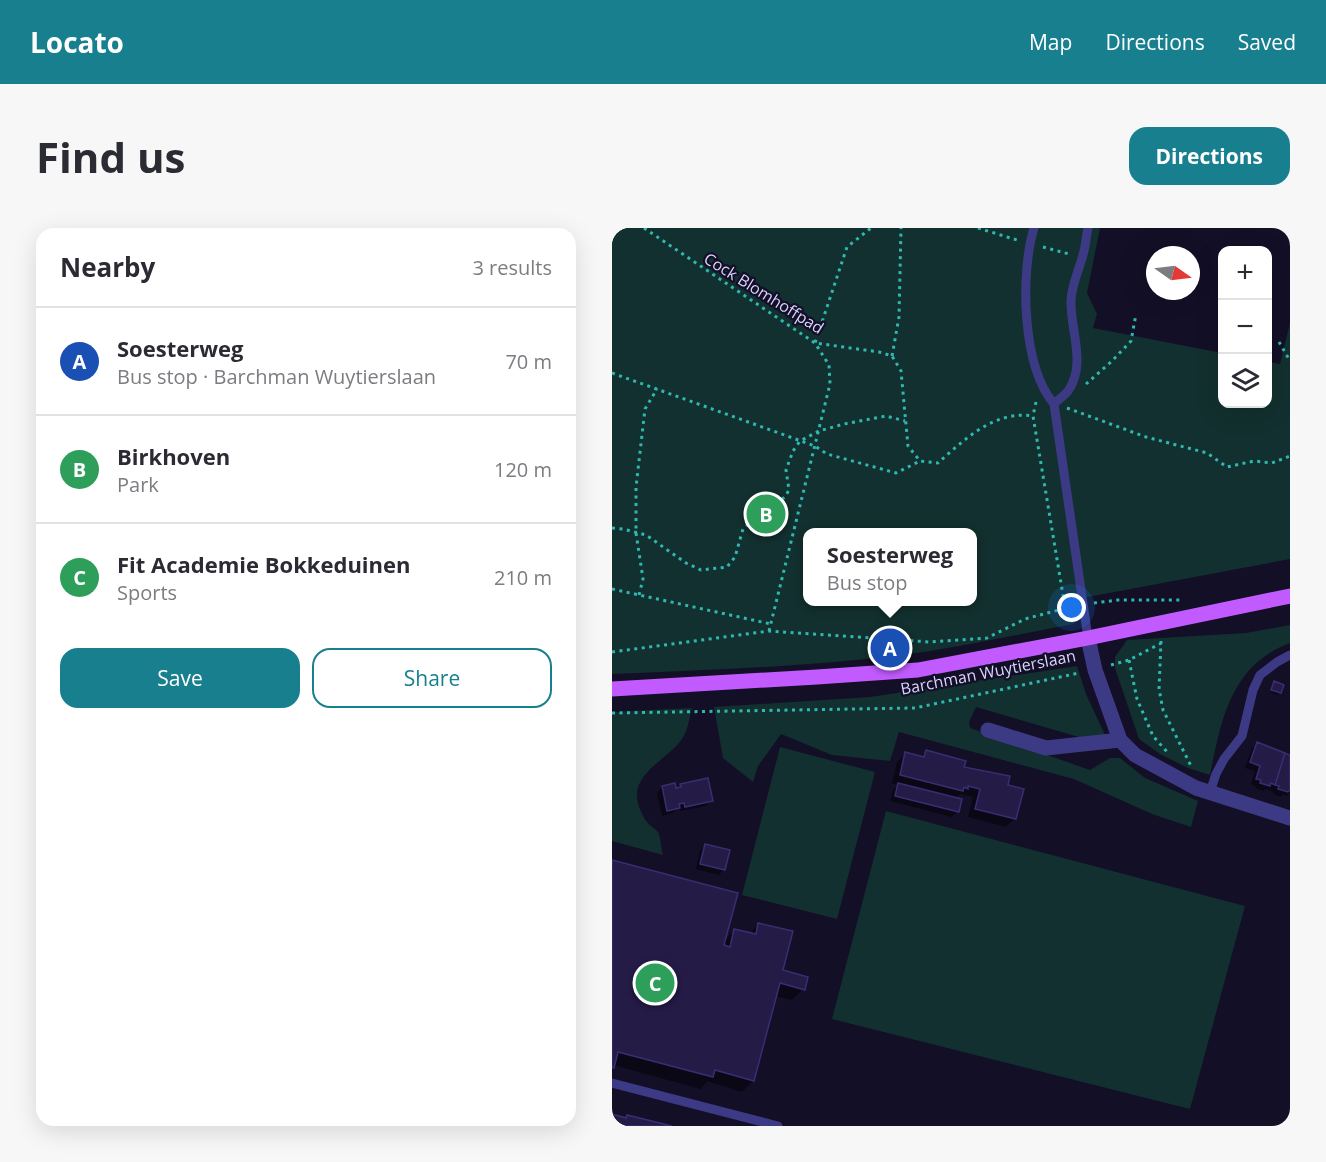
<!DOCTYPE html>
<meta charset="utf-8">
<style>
body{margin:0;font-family:"Open Sans",sans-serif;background:#f7f7f7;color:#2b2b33}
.controls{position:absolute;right:18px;top:18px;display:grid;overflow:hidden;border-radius:12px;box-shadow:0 6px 24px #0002}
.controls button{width:54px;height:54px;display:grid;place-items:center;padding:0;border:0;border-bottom:2px solid #e1e1e2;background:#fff;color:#2b2b33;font:30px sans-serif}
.compass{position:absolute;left:534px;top:18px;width:54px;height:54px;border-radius:50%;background:#fff;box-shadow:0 6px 24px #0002;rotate:104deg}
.you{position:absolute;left:460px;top:380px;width:21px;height:21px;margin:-15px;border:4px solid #fff;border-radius:50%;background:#1a73e8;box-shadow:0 0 0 9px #1a73e833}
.badge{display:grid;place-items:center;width:39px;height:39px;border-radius:50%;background:#187f8f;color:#fff;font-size:20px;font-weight:700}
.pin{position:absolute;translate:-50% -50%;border:3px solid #fff;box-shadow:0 2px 6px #0006}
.popup{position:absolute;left:191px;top:300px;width:174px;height:78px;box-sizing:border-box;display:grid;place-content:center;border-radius:12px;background:#fff;filter:drop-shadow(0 2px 4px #0005);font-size:20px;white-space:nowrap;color:#7c7c81}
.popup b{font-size:22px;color:#2b2b33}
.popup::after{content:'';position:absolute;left:50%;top:100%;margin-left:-12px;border:12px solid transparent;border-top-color:#fff}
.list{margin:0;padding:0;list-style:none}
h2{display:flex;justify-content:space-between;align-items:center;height:78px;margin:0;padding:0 24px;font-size:26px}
h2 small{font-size:20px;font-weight:400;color:#7c7c81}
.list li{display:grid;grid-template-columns:39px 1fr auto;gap:18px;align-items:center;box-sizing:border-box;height:108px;padding:0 24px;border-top:2px solid #e1e1e2}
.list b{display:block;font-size:22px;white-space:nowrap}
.list p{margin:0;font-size:20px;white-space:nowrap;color:#7c7c81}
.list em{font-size:20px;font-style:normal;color:#7c7c81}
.actions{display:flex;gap:12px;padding:18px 24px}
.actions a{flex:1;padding:14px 0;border:2px solid #187f8f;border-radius:18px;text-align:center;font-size:21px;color:#187f8f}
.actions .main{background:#187f8f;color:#fff}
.icon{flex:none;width:33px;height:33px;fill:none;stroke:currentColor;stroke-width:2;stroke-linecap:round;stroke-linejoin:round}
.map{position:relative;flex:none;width:678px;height:898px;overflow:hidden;border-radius:18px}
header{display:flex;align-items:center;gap:36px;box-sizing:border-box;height:84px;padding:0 30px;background:#187f8f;color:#fff}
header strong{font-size:28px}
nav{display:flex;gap:33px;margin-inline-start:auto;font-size:21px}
.intro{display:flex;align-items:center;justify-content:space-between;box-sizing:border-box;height:144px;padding:0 36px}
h1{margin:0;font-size:42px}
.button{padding:15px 27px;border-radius:18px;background:#187f8f;color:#fff;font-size:21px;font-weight:700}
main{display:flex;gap:36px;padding:0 36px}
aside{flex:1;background:#fff;border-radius:18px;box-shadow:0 6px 24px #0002}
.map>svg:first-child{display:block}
.green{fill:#12302f;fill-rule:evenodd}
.shadow{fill:#0007}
.building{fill:#241b47;stroke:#3b2d73;stroke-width:1.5}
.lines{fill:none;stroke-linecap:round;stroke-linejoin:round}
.path{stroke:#2fb8b0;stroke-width:3;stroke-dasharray:3 4.5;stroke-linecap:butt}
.lane{stroke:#3d3a85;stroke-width:9}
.street{stroke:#3d3a85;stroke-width:15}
.primary{stroke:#c25bff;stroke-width:15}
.labels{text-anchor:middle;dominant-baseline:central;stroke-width:4.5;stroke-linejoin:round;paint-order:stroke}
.street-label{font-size:16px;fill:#d9d4ff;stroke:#130f26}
</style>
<header>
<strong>Locato</strong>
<nav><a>Map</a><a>Directions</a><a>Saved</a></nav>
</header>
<div class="intro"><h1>Find us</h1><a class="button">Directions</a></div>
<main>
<aside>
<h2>Nearby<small>3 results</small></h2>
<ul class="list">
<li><span class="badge" style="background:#1a4fb4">A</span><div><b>Soesterweg</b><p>Bus stop · Barchman Wuytierslaan</p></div><em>70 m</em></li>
<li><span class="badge" style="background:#2e9e5b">B</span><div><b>Birkhoven</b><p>Park</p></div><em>120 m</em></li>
<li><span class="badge" style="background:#2e9e5b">C</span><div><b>Fit Academie Bokkeduinen</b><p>Sports</p></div><em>210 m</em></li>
</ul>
<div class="actions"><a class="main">Save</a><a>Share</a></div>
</aside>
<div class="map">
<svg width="678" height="898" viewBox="0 0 678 898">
<rect width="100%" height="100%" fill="#130f26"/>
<path class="green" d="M0,0H488L475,65L485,86L481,100L610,125V176H656V134L668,136L678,95V331L460,372L462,396C402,407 342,421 282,428C189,439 94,442 0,446ZM196,304H360V374H196Z
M678,397V415C619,437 609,492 598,547L576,540L548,526L527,511L503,440V429L515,412L634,405Z
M465,438L474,466L493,507L477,512L364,479L357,494L358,500L478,542L498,530H508L533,550L586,573L579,599L540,586L462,551L287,504L278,533L220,527L169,506L146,538L141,554L111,530L102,479L258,469Z
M80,480C77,491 76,502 70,511C57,530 23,544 25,569C26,579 31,591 39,598C41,600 44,601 46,604C49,609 49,621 51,627L0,613V484Z
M168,519L263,544L225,691L130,667Z
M274,583L633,678L578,881L220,791Z"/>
<path class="shadow" d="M662,455L668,464L666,467L658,464Z
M645,515L678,526V565L675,568L671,566L669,569L661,566L662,564L657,562L653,561L651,563L643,560L644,558L639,556L643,543L633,540L640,521Z
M314,524L394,558L410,562L402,591L394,599L356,589L361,569L348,566L341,571L345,583L340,589L278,573L281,562L286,557L280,555L285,534L294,525L309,529Z
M69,557L100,572L94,578L68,583L67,579L61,585L50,588L45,565L50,559L63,563Z
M94,618L112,641L107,647L84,641L88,623Z
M0,634L111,714L123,702L137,706L147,696L169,743L191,761L180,772L163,768L141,853L130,864L95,853L89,861L1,837L0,839Z"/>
<path class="building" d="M662,453L672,457L669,465L659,462Z
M645,514L673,525L663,557L659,555L658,558L648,555L649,552L644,551L648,538L638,534Z
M314,522L354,533L352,539L398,548L396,557L412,561L404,591L363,581L368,561L356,558V561L352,559L351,563L288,547L293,524L312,529Z
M673,525L678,527V562L676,564L666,561L667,558L663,557Z
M96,550L101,573L73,579L72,575L67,576L68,580L55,583L50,558L63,555L64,560L69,559L68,556Z
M286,555L350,571L347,584L283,568Z
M93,616L118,622L113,642L88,636Z
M0,632L126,665L112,717L118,719L122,701L144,706L146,695L181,703L171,742L196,749L193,762L168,755L142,853L103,842L101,849L6,824L2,840H0Z
M0,886L14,890L15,887L60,898H0Z"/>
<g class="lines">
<path class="path" d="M32,0L203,115L267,124L280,128L289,143L296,218L308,233L326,235C352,212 382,182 421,188
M366,0L405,12
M431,19L457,26
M667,114L678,133
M280,128L287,89L289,0
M0,145L203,218L215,226L284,245L308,233
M474,156L500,133L519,113L524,86
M424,174L421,188L453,379
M455,180L534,209L595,225L615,239L642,233L660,235L678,228
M0,300L11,301L34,307L74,335L89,342L115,339L123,329L131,301L144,289L173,269L177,262L174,242L181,223L188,213L207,203L232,196L274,188L293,193
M0,361L159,396
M27,367L31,351L24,305V259L33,181L45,161
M482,375L506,372H569
M157,403L218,156L217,137L203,115L235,19L259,0
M549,413L547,461L551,482L580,540
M0,424L157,403L318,414L375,410L413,391L458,379
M517,432L525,471L541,508L557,526
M499,437L517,432L553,413
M0,485L303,480L467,445"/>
<path class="lane" d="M422,0C408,46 410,138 442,176L476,410
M442,176C446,172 452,168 456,163C475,136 458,102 459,72C460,55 468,40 472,23C474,15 474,8 476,0
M598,564L604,546L612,531L630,508L641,462L648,447L665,434L678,427
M0,855L166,898"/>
<path class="street" d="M476,410L483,442L508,512L523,527L584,560L678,590
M376,502L434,520L508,512"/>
<path class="primary" d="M0,461L205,449L306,442L476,410L678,368"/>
</g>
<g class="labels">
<g class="street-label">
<text transform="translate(152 65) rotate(32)">Cock Blomhoffpad</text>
<text transform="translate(376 444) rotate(-11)">Barchman Wuytierslaan</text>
</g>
</g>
</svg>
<div class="controls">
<button>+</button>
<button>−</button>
<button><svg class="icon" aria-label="layers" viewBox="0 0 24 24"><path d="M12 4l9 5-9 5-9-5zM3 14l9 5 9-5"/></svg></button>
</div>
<svg class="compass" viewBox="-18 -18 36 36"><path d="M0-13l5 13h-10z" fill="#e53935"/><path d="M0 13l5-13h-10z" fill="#7c7c81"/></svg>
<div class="you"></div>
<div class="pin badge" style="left:278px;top:420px;background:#1a4fb4">A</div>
<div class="popup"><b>Soesterweg</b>Bus stop</div>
<div class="pin badge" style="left:154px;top:286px;background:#2e9e5b">B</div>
<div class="pin badge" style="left:43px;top:755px;background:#2e9e5b">C</div>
</div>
</main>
